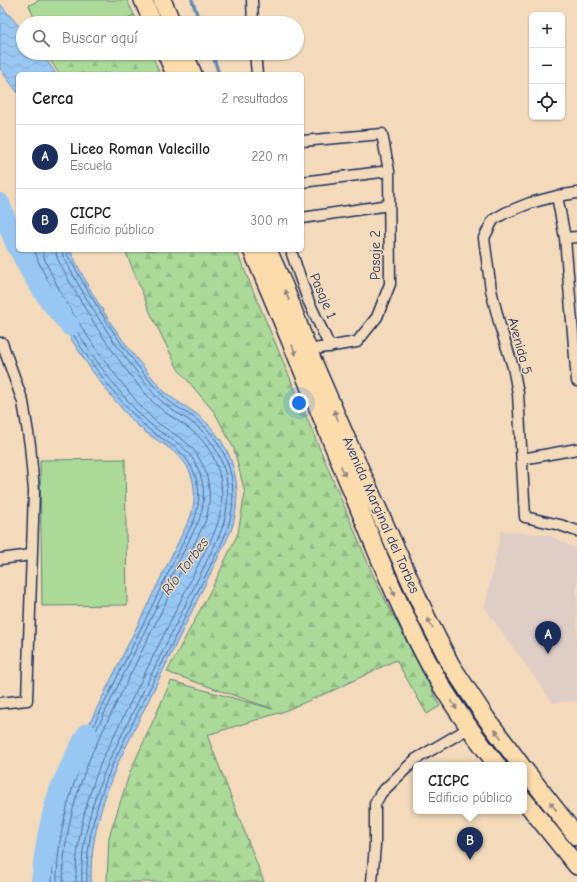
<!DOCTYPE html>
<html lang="es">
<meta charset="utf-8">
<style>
body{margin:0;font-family:"Comic Neue",sans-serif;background:#f6f6f6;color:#202124}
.controls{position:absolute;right:12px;top:12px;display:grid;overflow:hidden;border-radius:6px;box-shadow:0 1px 3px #0004}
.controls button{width:36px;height:36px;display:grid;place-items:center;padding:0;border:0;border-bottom:1px solid #e0e0e0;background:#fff;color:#202124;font:20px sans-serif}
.you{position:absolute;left:299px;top:403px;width:14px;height:14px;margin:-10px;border:3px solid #fff;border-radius:50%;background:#1a73e8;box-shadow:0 0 0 6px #1a73e833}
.badge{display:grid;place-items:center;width:26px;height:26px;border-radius:50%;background:#1b2f5e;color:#fff;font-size:13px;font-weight:700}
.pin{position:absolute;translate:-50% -33px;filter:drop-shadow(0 1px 2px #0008)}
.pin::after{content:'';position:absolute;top:21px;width:14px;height:12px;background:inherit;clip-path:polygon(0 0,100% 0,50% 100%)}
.popup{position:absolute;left:413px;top:762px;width:114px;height:52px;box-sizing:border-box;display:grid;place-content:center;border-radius:6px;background:#fff;filter:drop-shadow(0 1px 3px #0005);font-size:13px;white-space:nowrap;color:#757577}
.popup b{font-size:15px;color:#202124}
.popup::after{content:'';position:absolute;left:50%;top:100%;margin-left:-8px;border:8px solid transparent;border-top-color:#fff}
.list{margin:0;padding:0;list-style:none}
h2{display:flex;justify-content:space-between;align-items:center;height:52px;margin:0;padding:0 16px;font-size:17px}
h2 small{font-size:13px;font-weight:400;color:#757577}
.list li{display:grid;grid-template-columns:26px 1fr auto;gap:12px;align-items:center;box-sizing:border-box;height:64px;padding:0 16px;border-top:1px solid #e0e0e0}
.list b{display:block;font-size:15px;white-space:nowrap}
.list p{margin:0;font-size:13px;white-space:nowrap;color:#757577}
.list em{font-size:13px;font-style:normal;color:#757577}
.icon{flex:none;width:22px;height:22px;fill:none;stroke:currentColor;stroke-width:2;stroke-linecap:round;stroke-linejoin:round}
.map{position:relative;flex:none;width:577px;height:882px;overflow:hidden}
.search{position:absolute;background:#fff;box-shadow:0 1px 3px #0004;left:16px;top:16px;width:288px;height:44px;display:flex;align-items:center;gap:10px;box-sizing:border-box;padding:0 14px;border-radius:22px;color:#757577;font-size:15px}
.panel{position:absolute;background:#fff;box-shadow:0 1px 3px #0004;left:16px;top:72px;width:288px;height:180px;border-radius:6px}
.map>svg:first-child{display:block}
.built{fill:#dfcec6}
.green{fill:#aad998;stroke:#62847b}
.forest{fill:url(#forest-firs);stroke:#62847b}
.water{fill:url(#water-waves);stroke:#678ab8}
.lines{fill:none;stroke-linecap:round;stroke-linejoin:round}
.shore{stroke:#4d6c9a;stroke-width:1}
.stream{stroke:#678ab8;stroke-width:3.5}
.river{stroke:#99c7f4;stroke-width:20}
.minor-casing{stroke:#1b2f5e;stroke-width:13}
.trunk-casing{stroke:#1b2f5e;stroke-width:20}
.minor{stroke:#f2daba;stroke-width:10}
.trunk{stroke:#fddcac;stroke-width:17}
.oneway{fill:#8c8685}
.labels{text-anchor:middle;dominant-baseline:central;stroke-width:3;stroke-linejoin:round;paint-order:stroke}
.street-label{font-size:14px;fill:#1b2f5e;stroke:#f2daba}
.water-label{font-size:15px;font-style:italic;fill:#2e4674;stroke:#f2daba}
</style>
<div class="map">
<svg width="577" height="882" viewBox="0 0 577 882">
<defs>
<pattern id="forest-firs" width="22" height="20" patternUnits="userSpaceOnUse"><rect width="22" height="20" fill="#aad998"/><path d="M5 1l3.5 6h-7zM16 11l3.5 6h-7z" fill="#92bb85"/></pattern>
<pattern id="water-waves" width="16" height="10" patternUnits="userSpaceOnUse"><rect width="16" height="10" fill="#99c7f4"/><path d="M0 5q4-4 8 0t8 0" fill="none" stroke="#83abd4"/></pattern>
</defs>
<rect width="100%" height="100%" fill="#f2daba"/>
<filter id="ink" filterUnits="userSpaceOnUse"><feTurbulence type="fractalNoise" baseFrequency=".025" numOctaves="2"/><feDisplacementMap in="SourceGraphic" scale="8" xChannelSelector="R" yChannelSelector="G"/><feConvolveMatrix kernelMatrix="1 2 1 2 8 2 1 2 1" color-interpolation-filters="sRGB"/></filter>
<g filter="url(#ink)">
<path class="built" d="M501,531L549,535L577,549V701L553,703L485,608Z"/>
<path class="green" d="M40,0H127L136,19L127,23H36L29,5Z
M125,459L127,605L42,606L40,460Z"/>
<path class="forest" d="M134,15L137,23H115Z
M46,53H151L160,74H59Z
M125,250H236L376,582L440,706L427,714L396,660L336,689L282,712L207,735L264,882H107L109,837L130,772L171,681L273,709L167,672L214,584L238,533L245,493L234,449L215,413L178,369L150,312Z"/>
<path class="water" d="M0,4L23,31V53H42L56,74H18V93L0,69Z
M26,250H70C93,300 125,348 162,389C173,401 187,406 199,416C234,445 245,487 231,531L117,765C102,802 90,841 91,882H48C47,835 61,790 78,747L191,516C196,499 196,482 187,466C175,447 154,441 138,426C101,389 72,343 47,297C39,282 30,267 26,250Z"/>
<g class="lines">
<path class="shore" d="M30,250C33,266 42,280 50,294C75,341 105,387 143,424C158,439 178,444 189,463C200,480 201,499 195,518L82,749C64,792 53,835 52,882
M35,250C38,265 47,278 54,292C79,337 111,387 148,422C164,438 182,440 194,461C205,479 206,500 199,520L86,751C69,793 57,836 57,882
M42,250C45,264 53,276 59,289C78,324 100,356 125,387C134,398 143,410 153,419C170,434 187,437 199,458C211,478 212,501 205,522L92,753C75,795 63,837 63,882
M56,250L57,258C83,308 113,357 151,400C173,423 199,426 214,459C225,484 224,509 214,533L103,758C87,797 75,839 76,882
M62,250L63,256C84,296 107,335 136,371C145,383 154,396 166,405C176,414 188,418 198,427C229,456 235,498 219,536L109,761C93,799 80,840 82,882
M67,250V254C91,297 113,335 144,374C152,383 159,393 169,401C179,410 191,414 201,423C234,453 241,498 224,538L113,763C98,800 85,841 87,882"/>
<path class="stream" d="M192,0L200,23
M212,53L219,74
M31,275L37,271"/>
<path class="river" d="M0,203L13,238L18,249
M19,250C33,279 48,302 70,326
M41,882C44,852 49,820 59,791C67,771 77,752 87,733"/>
<g class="minor-casing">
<path id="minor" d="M252,0L253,23
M255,53L257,74
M302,141L382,134L389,171L390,284L377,317L357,342L308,350
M302,182L389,171
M577,193L557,196L530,203L505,213L493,220L484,238L491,290L500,326L513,367L518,393L525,517L560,525L577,531
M557,196L565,238L577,381
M302,218L389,205
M565,238L577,237
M292,254L308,300L330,347
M0,343H2L23,402L30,445L34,491L27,700L0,703
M522,459L577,449
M0,559L31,555
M372,882L375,845V804L381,793L416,759L469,728"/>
</g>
<g class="trunk-casing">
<path id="trunk" d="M143,0L153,23
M162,0L172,23
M166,53L175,74
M184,53L193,74
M252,250C285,326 316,403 347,479C374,545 400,611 434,673C452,705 474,735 497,765
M268,250L284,286L308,350L350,447L427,618L451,665L486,718L521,765
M524,769L577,837
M524,800L577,866"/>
</g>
<use href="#minor" class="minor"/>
<use href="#trunk" class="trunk"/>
</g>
<defs><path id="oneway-solid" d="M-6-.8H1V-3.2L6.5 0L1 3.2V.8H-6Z"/></defs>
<g class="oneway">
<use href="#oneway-solid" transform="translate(287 295) rotate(-110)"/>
<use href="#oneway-solid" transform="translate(294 350) rotate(68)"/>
<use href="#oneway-solid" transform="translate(336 415) rotate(-113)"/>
<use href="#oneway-solid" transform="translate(343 471) rotate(68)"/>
<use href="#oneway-solid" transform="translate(393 591) rotate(65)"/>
<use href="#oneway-solid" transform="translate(430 623) rotate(-117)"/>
<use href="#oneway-solid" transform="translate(454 705) rotate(58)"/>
<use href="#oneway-solid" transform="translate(498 734) rotate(-127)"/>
<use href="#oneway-solid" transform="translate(553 806) rotate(-128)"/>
</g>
</g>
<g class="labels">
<g class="street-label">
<text transform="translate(375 255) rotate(-90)">Pasaje 2</text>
<text transform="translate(323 296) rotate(67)">Pasaje 1</text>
<text transform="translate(520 346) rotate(75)">Avenida 5</text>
<text transform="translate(381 515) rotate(66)">Avenida Marginal del Torbes</text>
</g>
<g class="water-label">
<text transform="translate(185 566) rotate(-53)">Río Torbes</text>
</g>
</g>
</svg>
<div class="controls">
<button>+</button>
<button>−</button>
<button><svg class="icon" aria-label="locate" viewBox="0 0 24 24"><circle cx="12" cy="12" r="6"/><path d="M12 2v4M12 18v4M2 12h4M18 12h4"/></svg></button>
</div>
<div class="you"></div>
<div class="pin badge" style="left:548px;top:654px">A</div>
<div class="pin badge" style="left:470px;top:860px">B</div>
<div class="popup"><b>CICPC</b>Edificio público</div>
<div class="search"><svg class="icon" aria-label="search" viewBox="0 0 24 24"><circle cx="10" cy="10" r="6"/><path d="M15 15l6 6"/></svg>Buscar aquí</div>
<section class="panel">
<h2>Cerca<small>2 resultados</small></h2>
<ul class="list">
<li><span class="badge">A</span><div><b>Liceo Roman Valecillo</b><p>Escuela</p></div><em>220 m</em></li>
<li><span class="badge">B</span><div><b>CICPC</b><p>Edificio público</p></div><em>300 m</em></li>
</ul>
</section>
</div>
